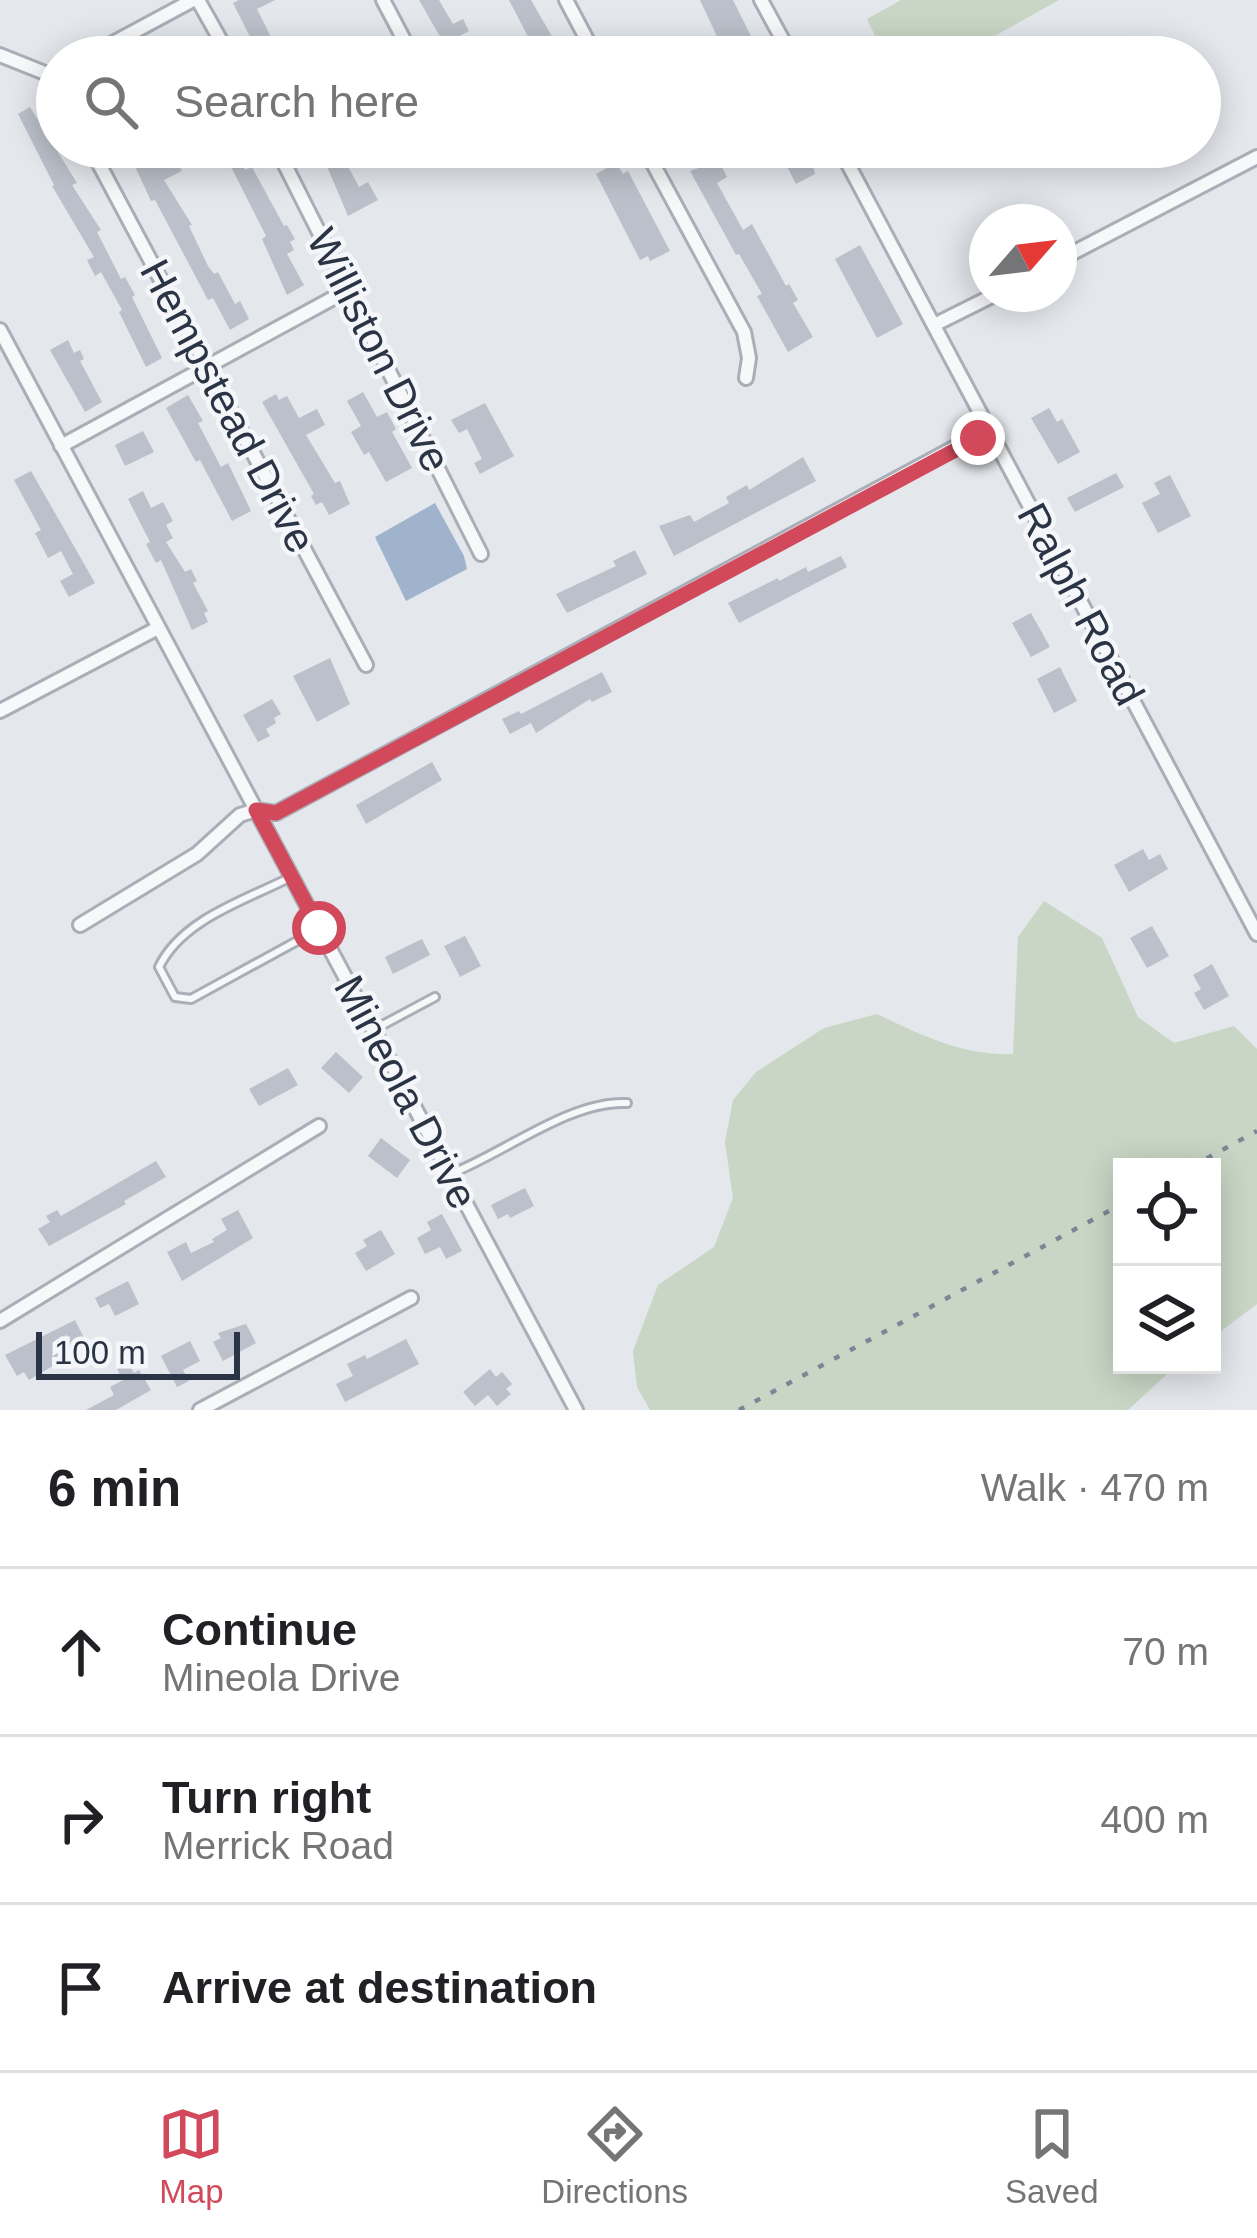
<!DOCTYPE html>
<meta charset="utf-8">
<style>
body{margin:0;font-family:Helvetica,sans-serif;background:#f2f2f2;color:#202124}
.controls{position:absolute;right:36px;bottom:36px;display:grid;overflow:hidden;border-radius:0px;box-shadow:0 6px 30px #0003}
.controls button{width:108px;height:108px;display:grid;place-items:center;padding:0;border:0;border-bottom:3px solid #e0e0e0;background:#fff;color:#202124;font:60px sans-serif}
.compass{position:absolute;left:969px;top:204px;width:108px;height:108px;border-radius:50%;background:#fff;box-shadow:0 6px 30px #0003;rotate:62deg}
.scale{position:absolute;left:36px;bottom:30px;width:204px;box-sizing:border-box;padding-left:12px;border:6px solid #2b3445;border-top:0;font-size:33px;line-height:42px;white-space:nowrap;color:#2b3445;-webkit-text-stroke:9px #f4f6f9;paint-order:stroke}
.stop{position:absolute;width:36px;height:36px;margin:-27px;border:9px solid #d1495b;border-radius:50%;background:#fff}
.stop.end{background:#d1495b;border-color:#fff;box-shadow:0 3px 12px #0008}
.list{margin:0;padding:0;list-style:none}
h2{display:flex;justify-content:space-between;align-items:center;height:156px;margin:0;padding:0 48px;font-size:51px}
h2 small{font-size:39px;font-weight:400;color:#757577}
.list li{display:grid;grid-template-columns:78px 1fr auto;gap:36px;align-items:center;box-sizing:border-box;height:168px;padding:0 48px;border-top:3px solid #e0e0e0}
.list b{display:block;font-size:45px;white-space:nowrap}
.list p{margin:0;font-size:39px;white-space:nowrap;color:#757577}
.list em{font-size:39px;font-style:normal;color:#757577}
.icon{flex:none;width:66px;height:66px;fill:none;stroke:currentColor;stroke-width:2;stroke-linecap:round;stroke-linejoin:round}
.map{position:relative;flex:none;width:1257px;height:1410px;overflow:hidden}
.search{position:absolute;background:#fff;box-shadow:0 6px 30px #0003;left:36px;right:36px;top:36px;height:132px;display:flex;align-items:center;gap:30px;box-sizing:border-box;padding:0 42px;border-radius:66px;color:#757577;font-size:45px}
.sheet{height:660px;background:#fff}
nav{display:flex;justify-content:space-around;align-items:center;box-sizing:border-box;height:168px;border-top:3px solid #e0e0e0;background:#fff;font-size:33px;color:#757577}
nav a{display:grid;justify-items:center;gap:6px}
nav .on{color:#d1495b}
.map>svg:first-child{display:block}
.green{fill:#c9d6c5}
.water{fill:#9fb4cc}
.building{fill:#bbc0ca}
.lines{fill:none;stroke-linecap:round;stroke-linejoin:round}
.service-casing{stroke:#a9aeb7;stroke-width:12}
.minor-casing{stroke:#a9aeb7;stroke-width:18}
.service{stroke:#f7f8fa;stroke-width:6}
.minor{stroke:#f7f8fa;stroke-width:12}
.rail{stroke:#7d8696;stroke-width:4.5;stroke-dasharray:6 12;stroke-linecap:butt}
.route{stroke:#d1495b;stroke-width:15}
.labels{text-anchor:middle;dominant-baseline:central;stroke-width:9;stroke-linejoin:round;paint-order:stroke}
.street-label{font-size:42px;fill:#2b3445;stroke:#f4f6f9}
</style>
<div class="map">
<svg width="1257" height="1410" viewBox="0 0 1257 1410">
<rect width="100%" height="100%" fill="#e4e7ec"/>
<path class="green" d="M901,0H1059L957,57H885L867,19Z
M1044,901L1102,938L1138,1017L1174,1043L1234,1026L1257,1049V1304L1212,1338V1167H1122V1365H1177L1128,1410H650L637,1387L633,1351L658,1285L714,1247L733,1198L725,1142L733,1100L756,1072L824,1028L877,1014C921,1035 963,1056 1013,1054L1018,937Z"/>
<path class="water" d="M435,503L464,556L467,569L406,601L375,537Z"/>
<path class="building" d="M239,0H275L257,9L278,51L260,57L233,3Z
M419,0H439L453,24L463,19L469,31L458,37L464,46L450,54Z
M509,0H531L557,45L538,56Z
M700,0H733L756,46L726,56Z
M30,107L77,183L72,185L101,230L97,232L121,279L125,277L135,295L132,297L162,358L146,367L119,312L122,310L101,272L95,276L87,260L94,257L52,186L54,185L18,114Z
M126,147H147L157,166L174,157L182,171L164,180L192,225L189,226L208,266L214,274L218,272L235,304L240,301L249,319L230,330L213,298L208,300L155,200L151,201Z
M221,147H234L245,170L252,167L284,226L287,225L295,239L290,242L294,250L287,254L304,285L287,295L262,239L266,236Z
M777,147H808L815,174L796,184Z
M342,155L359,187L368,182L378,200L348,216L326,164Z
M719,161L727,177L717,183L743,230L752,224L786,286L789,284L798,300L793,303L813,337L788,352L757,296L762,294L739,254L736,255L690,171Z
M616,163L623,174L628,171L670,251L650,261L648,256L640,260L596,174Z
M860,245L903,324L877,338L835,259Z
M68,340L74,353L80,350L84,359L80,361L102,402L85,412L50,350Z
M363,392L377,417L387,412L396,429L392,432L412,468L386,482L369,452L364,455L351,432L361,426L347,401Z
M276,394L279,400L287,396L299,418L317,409L325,425L306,435L335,483L340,481L350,504L329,515L322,502L316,505L311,496L314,494L262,402Z
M188,395L203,421L198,423L221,467L228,463L251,511L232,521L200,460L196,462L166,408Z
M485,403L514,456L480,474L474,463L482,459L467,429L459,433L451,420Z
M1049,408L1057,422L1062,419L1080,452L1058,464L1031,418Z
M143,431L154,452L125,466L115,445Z
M803,457L816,481L674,556L659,526L690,515L694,522L729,503L726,497L747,485L749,490Z
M31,471L95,583L69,597L60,581L73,574L61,551L48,558L35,533L41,530L14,480Z
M1116,473L1124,487L1075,512L1067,498Z
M1170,475L1191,516L1158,533L1142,503L1160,494L1154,483Z
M143,491L151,508L163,502L173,521L166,525L173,538L166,542L185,572L191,569L197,581L193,583L208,611L204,613L208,622L192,630L161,560L156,563L146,544L150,542L128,499Z
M635,550L647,574L567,613L556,594L616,566L613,561Z
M841,556L847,567L739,623L728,603L778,578L779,581L806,567L808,572Z
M1031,613L1050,647L1031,657L1012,623Z
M330,658L350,704L317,722L293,676Z
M1060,667L1077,701L1054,713L1037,679Z
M602,672L612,692L592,702L590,699L536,733L531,723L510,734L502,719L519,711L521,714Z
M272,699L281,714L274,718L276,723L266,729L270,736L258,742L243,715Z
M432,762L442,780L366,824L356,805Z
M1143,849L1149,860L1160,854L1168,869L1129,892L1114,865Z
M1152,926L1169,956L1147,968L1130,938Z
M465,936L481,966L460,977L444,946Z
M422,939L430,955L393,974L385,957Z
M1212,964L1229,996L1204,1010L1194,993L1201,989L1193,975Z
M336,1052L363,1077L349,1093L321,1068Z
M288,1068L298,1085L259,1106L249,1089Z
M381,1138L410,1160L397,1178L368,1156Z
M156,1161L166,1177L124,1201L126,1204L49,1246L38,1229L50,1222L46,1216L57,1210L61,1216Z
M525,1188L534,1206L510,1218L508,1214L498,1219L491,1205Z
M238,1210L253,1238L182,1281L167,1252L186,1242L191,1253L214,1242L212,1239L227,1230L221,1219Z
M442,1214L462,1251L446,1259L440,1247L425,1254L417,1238L431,1230L427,1222Z
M381,1230L395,1254L366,1271L355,1253L367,1246L363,1240Z
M128,1281L139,1304L115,1316L109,1304L100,1308L95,1298Z
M75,1320L84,1338L71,1345L75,1353L29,1380L24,1372L17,1376L5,1355Z
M246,1324L256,1343L223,1361L213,1342L221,1338L218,1333Z
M406,1339L419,1364L345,1402L336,1384L353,1376L347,1364L365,1355L367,1359Z
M190,1341L200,1361L183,1370L189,1381L177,1387L161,1356Z
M128,1363L134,1373L139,1370L151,1390L116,1410H86L114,1395L110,1387L123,1380L117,1369Z
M490,1369L496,1377L502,1372L512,1384L506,1389L511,1394L497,1406L488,1395L475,1406L463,1392Z"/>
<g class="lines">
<g class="service-casing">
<path id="service" d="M291,877C246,900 182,919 159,967L175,997L191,999L319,929
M375,1029L435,997
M450,1174C503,1154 570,1100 627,1103"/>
</g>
<g class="minor-casing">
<path id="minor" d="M198,0L230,57
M383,0L413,57
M566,0L596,57
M761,0L792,57
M0,55L55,77
M87,57L193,0
M90,147L366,665
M276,147L481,554
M644,147L744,332L749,358L746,378
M839,147L1257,934
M1059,260L1257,157
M934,325L996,294
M0,330L576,1410
M61,446L348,290
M0,711L156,629
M80,925L197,854L240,815L256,810L276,813L989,429
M0,1321L319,1126
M200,1410L411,1298"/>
</g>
<use href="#service" class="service"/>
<use href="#minor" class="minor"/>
<path class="rail" d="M1191,1167L1257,1131
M739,1410L1122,1204"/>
</g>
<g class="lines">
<path class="route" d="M319,928L256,810L276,813L978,438"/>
</g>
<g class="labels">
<g class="street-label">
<text transform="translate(379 350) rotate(63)">Williston Drive</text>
<text transform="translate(228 406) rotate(62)">Hempstead Drive</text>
<text transform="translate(1081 604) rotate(62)">Ralph Road</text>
<text transform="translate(406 1092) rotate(62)">Mineola Drive</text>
</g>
</g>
</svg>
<div class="controls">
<button><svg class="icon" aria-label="locate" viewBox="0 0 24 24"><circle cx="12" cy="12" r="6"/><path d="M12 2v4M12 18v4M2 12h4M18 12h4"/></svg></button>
<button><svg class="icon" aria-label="layers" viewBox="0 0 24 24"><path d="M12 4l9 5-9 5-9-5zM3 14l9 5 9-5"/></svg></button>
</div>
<svg class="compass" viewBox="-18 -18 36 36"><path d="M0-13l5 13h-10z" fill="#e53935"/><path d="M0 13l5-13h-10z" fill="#757577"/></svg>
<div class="scale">100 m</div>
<div class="stop" style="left:319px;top:928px"></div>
<div class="stop end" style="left:978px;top:438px"></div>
<div class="search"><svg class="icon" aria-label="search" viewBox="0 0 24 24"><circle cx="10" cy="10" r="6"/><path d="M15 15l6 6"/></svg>Search here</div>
</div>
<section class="sheet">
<h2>6 min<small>Walk · 470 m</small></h2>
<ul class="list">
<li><svg class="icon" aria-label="ahead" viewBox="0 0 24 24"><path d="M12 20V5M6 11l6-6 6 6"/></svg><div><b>Continue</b><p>Mineola Drive</p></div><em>70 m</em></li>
<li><svg class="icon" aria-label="right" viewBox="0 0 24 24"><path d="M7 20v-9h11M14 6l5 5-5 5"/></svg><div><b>Turn right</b><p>Merrick Road</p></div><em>400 m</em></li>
<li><svg class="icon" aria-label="arrive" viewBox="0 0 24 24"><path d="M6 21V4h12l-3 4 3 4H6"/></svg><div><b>Arrive at destination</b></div></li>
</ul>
</section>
<nav>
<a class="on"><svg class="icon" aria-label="map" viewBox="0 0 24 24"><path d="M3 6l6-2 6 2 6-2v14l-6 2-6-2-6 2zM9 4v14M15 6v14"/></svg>Map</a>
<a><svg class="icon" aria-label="directions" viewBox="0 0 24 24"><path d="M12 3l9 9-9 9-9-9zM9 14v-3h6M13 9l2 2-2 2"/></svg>Directions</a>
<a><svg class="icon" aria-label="saved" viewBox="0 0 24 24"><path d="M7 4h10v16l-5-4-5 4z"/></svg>Saved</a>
</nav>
